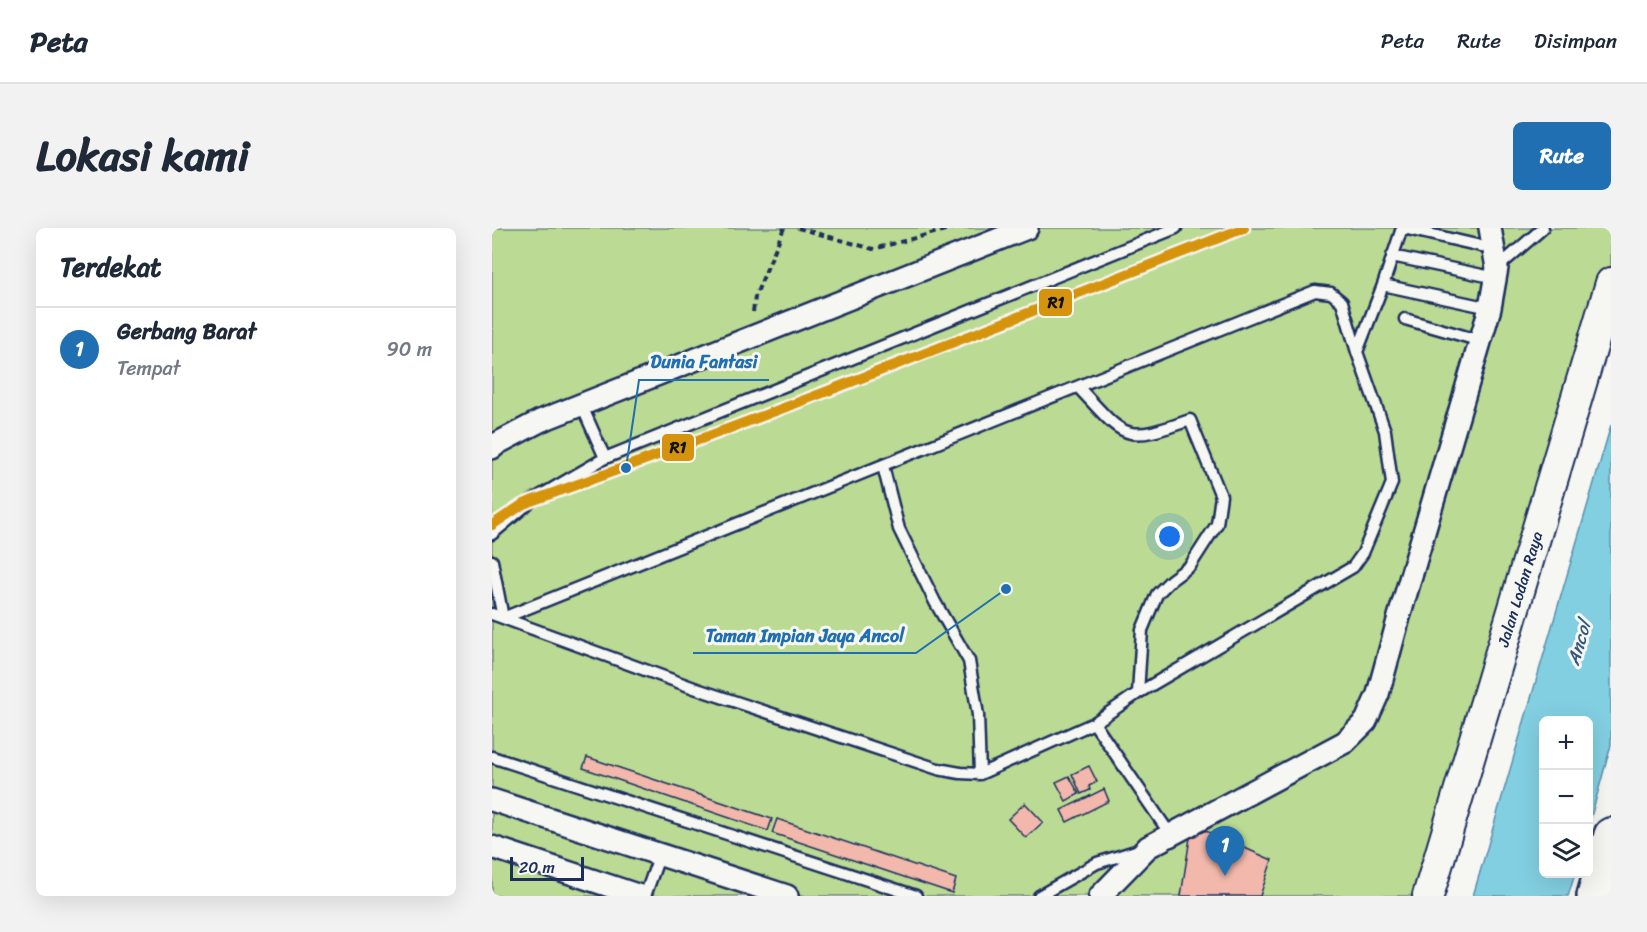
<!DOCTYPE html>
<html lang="id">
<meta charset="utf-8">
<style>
body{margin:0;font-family:Sriracha,sans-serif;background:#f2f2f3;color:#1f2937}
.controls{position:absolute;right:18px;bottom:18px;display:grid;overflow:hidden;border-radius:9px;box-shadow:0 6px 24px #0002}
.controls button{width:54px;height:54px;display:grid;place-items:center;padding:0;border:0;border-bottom:2px solid #e0e1e3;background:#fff;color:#1f2937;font:30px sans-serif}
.scale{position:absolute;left:18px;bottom:15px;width:74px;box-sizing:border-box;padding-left:6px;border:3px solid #1b2f5e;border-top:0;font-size:16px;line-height:21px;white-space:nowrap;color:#1b2f5e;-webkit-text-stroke:4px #f6f6f2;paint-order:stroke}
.you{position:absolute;left:678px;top:309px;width:21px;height:21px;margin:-15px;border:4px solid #fff;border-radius:50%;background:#1a73e8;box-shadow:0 0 0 9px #1a73e833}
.badge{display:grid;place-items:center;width:39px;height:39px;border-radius:50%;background:#1f6fb2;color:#fff;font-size:20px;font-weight:700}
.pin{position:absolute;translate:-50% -50px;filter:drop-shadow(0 2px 3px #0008)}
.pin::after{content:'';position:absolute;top:32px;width:21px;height:18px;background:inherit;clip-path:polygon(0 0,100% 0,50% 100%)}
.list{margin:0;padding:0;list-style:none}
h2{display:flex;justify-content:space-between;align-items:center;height:78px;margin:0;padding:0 24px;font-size:26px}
h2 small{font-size:20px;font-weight:400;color:#747a83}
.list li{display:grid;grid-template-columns:39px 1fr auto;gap:18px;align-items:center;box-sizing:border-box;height:84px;padding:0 24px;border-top:2px solid #e0e1e3}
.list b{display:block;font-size:22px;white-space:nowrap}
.list p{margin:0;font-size:20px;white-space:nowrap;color:#747a83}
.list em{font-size:20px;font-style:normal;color:#747a83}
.icon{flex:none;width:33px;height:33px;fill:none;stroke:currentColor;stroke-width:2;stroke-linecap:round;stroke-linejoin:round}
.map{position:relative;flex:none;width:1119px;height:668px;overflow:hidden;border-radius:9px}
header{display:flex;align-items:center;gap:36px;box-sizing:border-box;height:84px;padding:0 30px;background:#fff;border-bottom:2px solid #e0e1e3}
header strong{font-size:28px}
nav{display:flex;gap:33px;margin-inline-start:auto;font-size:21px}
.intro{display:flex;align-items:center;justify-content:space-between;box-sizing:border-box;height:144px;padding:0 36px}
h1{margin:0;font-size:42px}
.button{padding:15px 27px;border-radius:9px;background:#1f6fb2;color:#fff;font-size:21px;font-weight:700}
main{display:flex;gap:36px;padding:0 36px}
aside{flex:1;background:#fff;border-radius:9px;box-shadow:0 6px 24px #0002}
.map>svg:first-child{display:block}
.green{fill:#bbda93;stroke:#6b8478;stroke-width:1.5}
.water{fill:#82cfe1;stroke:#598fad;stroke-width:1.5}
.building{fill:#f2b8ac;stroke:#1b2f5e;stroke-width:1.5}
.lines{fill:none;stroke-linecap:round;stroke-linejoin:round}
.service-casing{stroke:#1b2f5e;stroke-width:15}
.minor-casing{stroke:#1b2f5e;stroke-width:26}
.secondary-casing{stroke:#1b2f5e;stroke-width:34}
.motorway-casing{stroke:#1b2f5e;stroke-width:38}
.path{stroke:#1b2f5e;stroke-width:4;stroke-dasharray:6 4.5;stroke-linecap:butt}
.service{stroke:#f6f6f2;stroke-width:10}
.minor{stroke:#f6f6f2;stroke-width:21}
.secondary{stroke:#f6f6f2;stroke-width:30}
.motorway{stroke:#f6f6f2;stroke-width:33}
.rail-1-casing{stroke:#f6f6f2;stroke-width:15}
.rail-1{stroke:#d6940e;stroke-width:10}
.labels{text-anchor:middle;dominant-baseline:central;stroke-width:6;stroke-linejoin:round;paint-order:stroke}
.street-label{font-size:16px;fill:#1b2f5e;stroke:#f6f6f2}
.water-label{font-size:18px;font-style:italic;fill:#35577f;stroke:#f6f6f2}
.leader{fill:none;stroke:#1f6fb2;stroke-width:2}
.callout-dot{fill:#1f6fb2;stroke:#f6f6f2;stroke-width:2}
.callout-label{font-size:18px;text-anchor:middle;font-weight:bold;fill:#1f6fb2;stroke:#f6f6f2;stroke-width:6;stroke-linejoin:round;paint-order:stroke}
.line-badge{stroke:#f6f6f2;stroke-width:2}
.pale-badge-label{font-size:16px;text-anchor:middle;font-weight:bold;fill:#111}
</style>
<header>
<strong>Peta</strong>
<nav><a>Peta</a><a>Rute</a><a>Disimpan</a></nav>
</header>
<div class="intro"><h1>Lokasi kami</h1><a class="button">Rute</a></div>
<main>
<aside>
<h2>Terdekat<small></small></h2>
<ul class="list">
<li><span class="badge">1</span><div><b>Gerbang Barat</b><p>Tempat</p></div><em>90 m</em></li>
</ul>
</aside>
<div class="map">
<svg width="1119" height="668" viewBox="0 0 1119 668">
<rect width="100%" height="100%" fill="#f6f6f2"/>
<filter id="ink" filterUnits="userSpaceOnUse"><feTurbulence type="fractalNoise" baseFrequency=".0167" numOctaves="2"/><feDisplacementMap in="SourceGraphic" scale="12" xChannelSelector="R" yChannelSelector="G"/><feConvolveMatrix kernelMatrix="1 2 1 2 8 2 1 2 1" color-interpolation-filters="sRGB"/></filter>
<g filter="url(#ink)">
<path class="green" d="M0,0H1119V55L936,668H0Z"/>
<path class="water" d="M1119,197V517L1097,596L1096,493H1052V646H1083L1076,668H981Z"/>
<path class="building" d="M95,529L280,591L276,603L91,540Z
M597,538L605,554L597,558L598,562L589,566L580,546Z
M577,548L587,566L574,573L564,554Z
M612,561L617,573L575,594L569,582Z
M533,575L551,594L534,610L516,591Z
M285,591L464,651L460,665L280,605Z
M700,597L780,632L768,668H689Z"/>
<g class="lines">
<g class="service-casing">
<path id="service" d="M911,0L1002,21
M900,28L1004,50
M1005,40L1051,0
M891,57L998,80
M913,91L989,113
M865,124L891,57L910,0
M587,160C634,210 630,216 698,192L729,268L725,296L698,338L679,352L665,366L650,402L646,465
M89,176L113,230
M391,238L407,301L443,374L477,433L486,487L488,546
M0,306L39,273L113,230L684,0
M0,333L11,390L205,461L446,541L468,545L488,546L602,495L646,465L861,339L871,325L900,255L893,203L865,124L850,74L839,65L823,63L11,390L0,386
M602,495L678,606
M0,529L424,668
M153,668L168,626
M547,668L605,635L650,621"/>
</g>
<g class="minor-casing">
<path id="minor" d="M0,220L6,215L48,193L535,0
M0,572L295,668
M0,619L148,668
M608,668L656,619L853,514L874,493L886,466L907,389L998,80L1005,40L998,0"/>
</g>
<g class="secondary-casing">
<path id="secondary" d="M936,668L1119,55"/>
</g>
<g class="motorway-casing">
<path id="motorway" d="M1102,668L1119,607"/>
</g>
<path class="path" d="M306,0L381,21L461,0
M261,84L263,69L292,0"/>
<use href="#service" class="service"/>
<use href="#minor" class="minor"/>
<use href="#secondary" class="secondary"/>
<use href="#motorway" class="motorway"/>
<g class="rail-1-casing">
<path id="rail-1" d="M0,297L30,277L39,273C279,188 515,93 752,0"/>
</g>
<use href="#rail-1" class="rail-1"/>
</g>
</g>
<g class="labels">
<g class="street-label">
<text transform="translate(1028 361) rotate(-73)">Jalan Lodan Raya</text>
</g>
<g class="water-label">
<text transform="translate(1087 415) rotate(-74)">Ancol</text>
</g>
</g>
<path class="leader" d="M134 240L147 152H277M514 361L424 425H201"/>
<g class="callout-dot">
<circle cx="134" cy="240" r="6"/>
<circle cx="514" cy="361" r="6"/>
</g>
<g class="callout-label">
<text x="212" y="140">Dunia Fantasi</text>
<text x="313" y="414">Taman Impian Jaya Ancol</text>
</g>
<g class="line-badge">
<rect x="546" y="60" width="35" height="29" rx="6" fill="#d6940e"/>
<rect x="169" y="205" width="34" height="29" rx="6" fill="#d6940e"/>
</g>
<g class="pale-badge-label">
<text x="564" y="80">R1</text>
<text x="186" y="225">R1</text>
</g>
</svg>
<div class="controls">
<button>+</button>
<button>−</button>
<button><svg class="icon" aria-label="layers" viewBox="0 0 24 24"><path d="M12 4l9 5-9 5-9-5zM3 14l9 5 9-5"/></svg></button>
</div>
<div class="scale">20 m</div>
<div class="you"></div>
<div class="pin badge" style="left:733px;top:648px">1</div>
</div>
</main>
